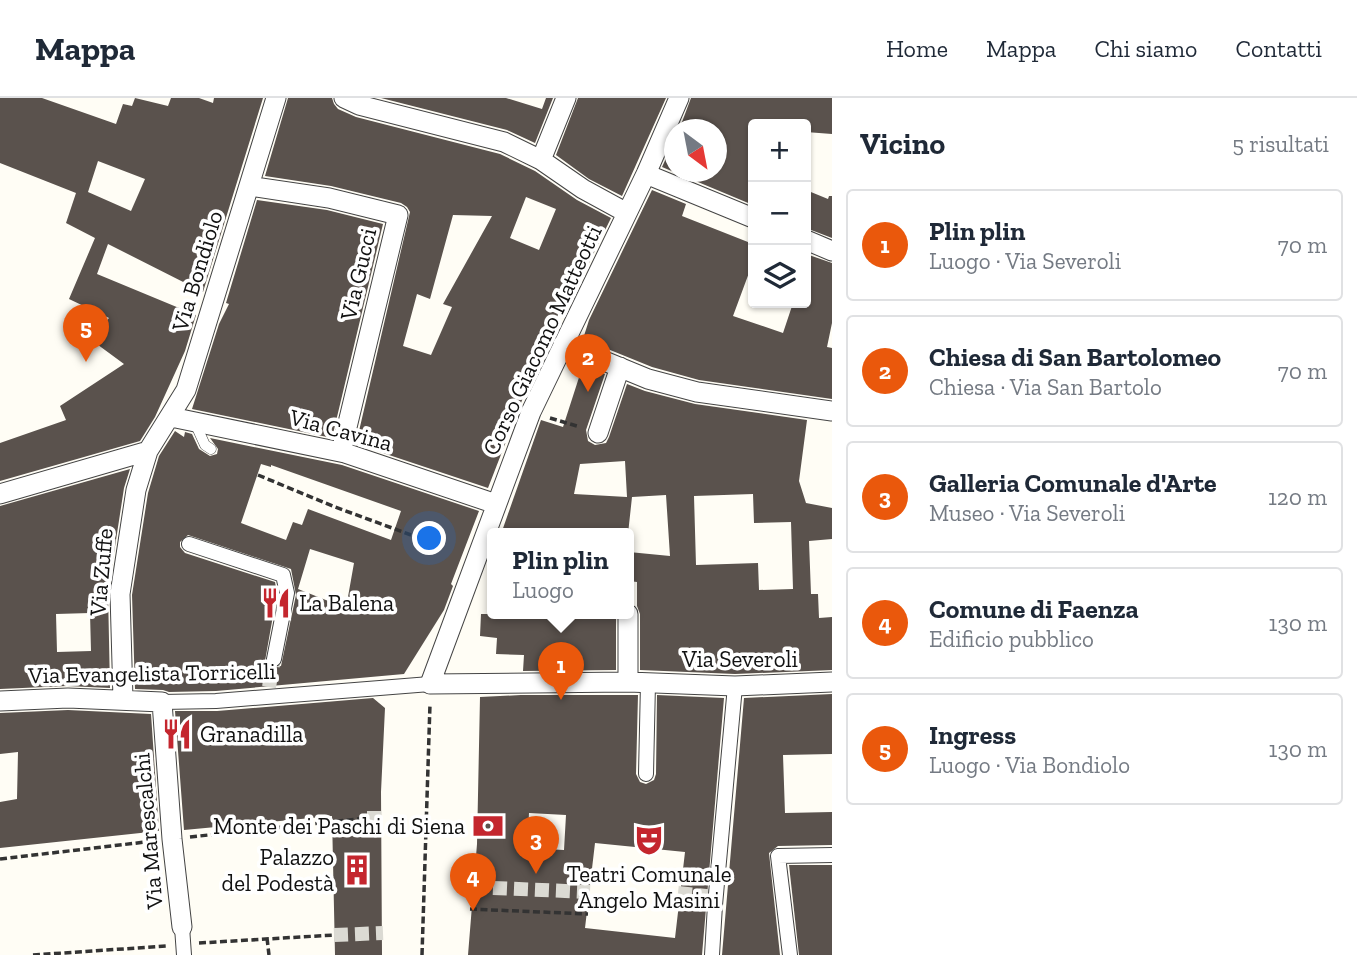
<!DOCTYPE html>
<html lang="it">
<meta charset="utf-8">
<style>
body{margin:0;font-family:"Zilla Slab",serif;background:#f2f2f3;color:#1f2937}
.controls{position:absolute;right:21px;top:21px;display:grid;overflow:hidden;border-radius:7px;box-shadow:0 2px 5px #0004}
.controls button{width:63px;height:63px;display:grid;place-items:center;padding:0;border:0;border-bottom:2px solid #e0e1e3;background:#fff;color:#1f2937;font:35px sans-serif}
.compass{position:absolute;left:664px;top:21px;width:63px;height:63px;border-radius:50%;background:#fff;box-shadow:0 2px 5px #0004;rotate:148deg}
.you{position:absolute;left:430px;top:441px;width:24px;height:24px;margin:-18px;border:5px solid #fff;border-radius:50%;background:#1a73e8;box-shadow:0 0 0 10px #1a73e833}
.badge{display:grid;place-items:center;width:46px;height:46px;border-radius:50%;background:#ea580c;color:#fff;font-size:23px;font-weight:700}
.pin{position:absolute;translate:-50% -58px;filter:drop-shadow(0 2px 4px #0008)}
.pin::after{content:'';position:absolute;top:37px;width:24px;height:21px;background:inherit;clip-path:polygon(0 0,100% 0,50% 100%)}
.popup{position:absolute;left:487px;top:430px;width:147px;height:91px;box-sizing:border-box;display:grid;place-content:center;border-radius:7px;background:#fff;filter:drop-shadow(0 2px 5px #0005);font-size:23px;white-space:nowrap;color:#747a83}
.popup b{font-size:26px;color:#1f2937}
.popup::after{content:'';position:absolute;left:50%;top:100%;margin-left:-14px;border:14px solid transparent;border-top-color:#fff}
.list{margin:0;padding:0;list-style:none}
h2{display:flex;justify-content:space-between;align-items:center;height:91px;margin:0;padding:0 28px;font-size:30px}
h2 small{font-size:23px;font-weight:400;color:#747a83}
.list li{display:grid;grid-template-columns:46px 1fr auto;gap:21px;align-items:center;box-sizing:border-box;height:112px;margin:0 14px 14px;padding:0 14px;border:2px solid #e0e1e3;border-radius:7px}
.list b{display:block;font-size:26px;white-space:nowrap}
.list p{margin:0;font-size:23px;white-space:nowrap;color:#747a83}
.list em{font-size:23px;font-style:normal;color:#747a83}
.icon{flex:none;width:38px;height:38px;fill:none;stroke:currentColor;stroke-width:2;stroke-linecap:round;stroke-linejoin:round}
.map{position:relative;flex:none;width:832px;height:857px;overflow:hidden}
header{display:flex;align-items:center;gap:42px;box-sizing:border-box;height:98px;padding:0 35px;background:#fff;border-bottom:2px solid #e0e1e3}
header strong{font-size:33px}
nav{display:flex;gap:38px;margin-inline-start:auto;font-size:24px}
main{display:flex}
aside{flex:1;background:#fff}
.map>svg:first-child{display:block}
.building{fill:#5a524d;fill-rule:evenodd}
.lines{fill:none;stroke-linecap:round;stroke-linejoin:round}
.pedestrian-tunnel{stroke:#dbdad3;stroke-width:14;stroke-dasharray:14 7;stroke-linecap:butt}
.service-casing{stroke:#444;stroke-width:11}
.pedestrian-casing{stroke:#444;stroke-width:16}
.minor-casing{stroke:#444;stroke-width:21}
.path{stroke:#333;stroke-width:3.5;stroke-dasharray:7 3.5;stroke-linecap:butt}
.service{stroke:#fff;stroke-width:10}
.pedestrian{stroke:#fff;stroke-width:14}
.minor{stroke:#fff;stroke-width:19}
.labels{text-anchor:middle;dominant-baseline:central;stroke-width:7;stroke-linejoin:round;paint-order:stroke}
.street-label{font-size:23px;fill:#111;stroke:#fff}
.poi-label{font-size:23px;fill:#111;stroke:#fff;text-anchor:start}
</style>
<header>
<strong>Mappa</strong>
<nav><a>Home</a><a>Mappa</a><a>Chi siamo</a><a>Contatti</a></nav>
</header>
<main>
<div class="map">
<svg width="832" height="857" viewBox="0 0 832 857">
<rect width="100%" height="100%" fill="#fffdf5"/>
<path class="building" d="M0,0H42L116,26L123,6L132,8L135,0L168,8L171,0H199L213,5L214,0H263L203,194L108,146L97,176L196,217L185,253L155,319L140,343L0,383V345L66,322L60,308L124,266L90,241L109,220L69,201L95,140L66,125L76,95L0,65ZM98,63L145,81L131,113L88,94Z
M288,0H332L334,6L338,11L356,19L500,56L535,73L577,102L611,120L585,173L558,217L538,261L488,390L356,346L410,114L407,109L401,105L331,88L265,78ZM526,99L556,111L539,152L510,140ZM453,117L492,118L443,206L452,209L431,257L403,248L417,196L430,201Z
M381,0H506L542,11L546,0H553L535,45L507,32Z
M578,0H666L622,98L589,81L556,57Z
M691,0H832V36L806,34V26H753V47L749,59L753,61V107L662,69L675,41V74H717V32H679Z
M652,92L686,106L682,118L753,146V164L733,218L783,235L793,205H806V167L809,157L832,165V225L827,249L832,250V301L699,282L652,269L583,241L589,222Z
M806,92L828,101L829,98H832V140L806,130Z
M257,102L327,112L383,126L332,340L192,311L219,226L229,206L226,205Z
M583,267L605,276L586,332L588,343L595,347L606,345L609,339L627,286L645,293L695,306L807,322L799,383L806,405L832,410V441L809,443L811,496H818L819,520L832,519V572L735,576L640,572V516L637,508V484L629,483V454L670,458L666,397L632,399L628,436H501L541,322L563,329ZM625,363L627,399L574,396L580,366ZM753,396L754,425L791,424L793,491L759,492L758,465L696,467L694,398Z
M175,333L184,339L185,334L192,336L199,351L210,358L217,356L218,351L210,340L342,367L479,413L451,486L453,488L444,512L404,576L216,593L169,594L163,592L135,591L132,497L148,395L159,358ZM261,366L271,369V367L401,413L391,442L308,411L302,427L293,424L286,442L241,425ZM188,437L291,471L296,497L281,568L271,570L265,563L277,495L275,484L185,455L180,449V444ZM310,451L354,465L346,510L298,491Z
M130,371L124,390L108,494L110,590L67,588L0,591V408ZM90,515L91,553L57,554L56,516Z
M481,516H616V572L523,573L524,557L496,556L497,540L480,538Z
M832,596V656L783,657L785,715L832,714V747L778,748L769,755L780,857H722L744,600Z
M521,597H638L636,676L640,684L646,686L654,682L656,676L657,597L724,600L702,857H468L477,746L480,599ZM529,715L566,717L564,752L527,750ZM595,745L685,754L675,840L585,830Z
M373,600L385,610L381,694L382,857H335L332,718L184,732L175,613H217Z
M68,612L151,616L159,733L0,750V704L17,701L18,654L0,656V615Z
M789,767H832V857H799Z"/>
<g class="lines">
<path class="pedestrian-tunnel" d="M269,589L274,561
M367,720H383
M472,789L590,794
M678,795L716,799
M334,837L383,835"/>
<g class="service-casing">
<path id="service" d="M195,325L205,347L211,351"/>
</g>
<g class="pedestrian-casing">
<path id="pedestrian" d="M189,446L283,477L287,495L274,561
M162,604L216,603L430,586
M646,676L648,585
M182,829L184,857
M712,857L715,807L735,588
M790,857L778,758L832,757"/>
</g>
<g class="minor-casing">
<path id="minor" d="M344,0L359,7L504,44L541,62L583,91L627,115
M679,0L646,76L531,314L430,586L628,584L735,588L832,584
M541,62L566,0
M646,76L753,120
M249,88L329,100L398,117L341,354
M806,142L832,153
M563,246L648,281L697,294L832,313
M171,319L345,355L496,406
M598,335L620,269
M0,396L148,353
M628,584V516
M123,601L120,496L136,392L148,353L186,292L276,0
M0,603L68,600L162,604L172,741L182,829"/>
</g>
<path class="path" d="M550,320L580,329
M258,377L335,409L422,441
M190,739L367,720
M0,761L154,743
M470,811L588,816
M267,840L269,857
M199,845L334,837
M33,857L167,848
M422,857L430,606"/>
<use href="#service" class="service"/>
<use href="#pedestrian" class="pedestrian"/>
<use href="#minor" class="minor"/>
</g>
<defs>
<g id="restaurant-bare" transform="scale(2.415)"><path d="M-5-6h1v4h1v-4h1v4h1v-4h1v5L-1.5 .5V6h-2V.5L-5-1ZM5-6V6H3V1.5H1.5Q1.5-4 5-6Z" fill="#c4262e" stroke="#fff" stroke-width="2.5" paint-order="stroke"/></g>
<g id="bank-bare" transform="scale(2.415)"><path d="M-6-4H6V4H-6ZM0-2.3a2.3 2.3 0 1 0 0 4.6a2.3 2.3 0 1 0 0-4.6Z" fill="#c4262e" stroke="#fff" stroke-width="2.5" paint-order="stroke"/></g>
<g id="theatre-bare" transform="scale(2.415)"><path d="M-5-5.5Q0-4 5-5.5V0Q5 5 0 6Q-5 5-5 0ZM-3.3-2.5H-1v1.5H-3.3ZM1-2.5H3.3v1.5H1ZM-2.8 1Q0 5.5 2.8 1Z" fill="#c4262e" stroke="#fff" stroke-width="2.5" paint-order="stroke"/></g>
<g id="building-bare" transform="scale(2.415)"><path d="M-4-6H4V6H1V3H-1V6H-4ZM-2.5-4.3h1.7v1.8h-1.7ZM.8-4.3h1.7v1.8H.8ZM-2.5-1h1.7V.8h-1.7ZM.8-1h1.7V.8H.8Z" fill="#c4262e" stroke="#fff" stroke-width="2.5" paint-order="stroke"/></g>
</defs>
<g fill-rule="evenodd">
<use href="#restaurant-bare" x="276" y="505"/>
<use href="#restaurant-bare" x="177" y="636"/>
<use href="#bank-bare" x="488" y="728"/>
<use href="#theatre-bare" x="649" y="742"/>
<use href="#building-bare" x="357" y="772"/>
</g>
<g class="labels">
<g class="street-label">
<text transform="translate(197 173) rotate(-73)">Via Bondiolo</text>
<text transform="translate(358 176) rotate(-77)">Via Gucci</text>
<text transform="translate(542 242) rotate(-65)">Corso Giacomo Matteotti</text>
<text transform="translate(341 332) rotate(15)">Via Cavina</text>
<text transform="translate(101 474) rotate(-85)">Via Zuffe</text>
<text x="740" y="561">Via Severoli</text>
<text transform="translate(152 575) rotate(-1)">Via Evangelista Torricelli</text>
<text transform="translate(148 733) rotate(-95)">Via Marescalchi</text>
</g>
<g class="poi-label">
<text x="299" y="505">La Balena</text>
<text x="200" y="636">Granadilla</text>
<text x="465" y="728" text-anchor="end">Monte dei Paschi di Siena</text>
<text x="334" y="759" text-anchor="end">Palazzo<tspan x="334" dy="26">del Podestà</tspan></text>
<text x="649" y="776" text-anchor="middle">Teatri Comunale<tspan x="649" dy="26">Angelo Masini</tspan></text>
</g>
</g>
</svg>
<div class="controls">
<button>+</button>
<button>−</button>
<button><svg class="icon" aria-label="layers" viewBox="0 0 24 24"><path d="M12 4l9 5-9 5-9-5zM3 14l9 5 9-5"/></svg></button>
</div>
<svg class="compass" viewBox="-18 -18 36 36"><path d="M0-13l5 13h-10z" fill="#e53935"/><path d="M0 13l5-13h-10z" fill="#747a83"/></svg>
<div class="you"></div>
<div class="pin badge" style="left:561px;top:602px">1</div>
<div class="popup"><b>Plin plin</b>Luogo</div>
<div class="pin badge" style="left:588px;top:294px">2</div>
<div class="pin badge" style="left:536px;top:776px">3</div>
<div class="pin badge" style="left:473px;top:813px">4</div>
<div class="pin badge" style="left:86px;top:264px">5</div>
</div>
<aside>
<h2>Vicino<small>5 risultati</small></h2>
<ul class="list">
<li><span class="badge">1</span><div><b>Plin plin</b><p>Luogo · Via Severoli</p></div><em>70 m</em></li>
<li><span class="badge">2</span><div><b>Chiesa di San Bartolomeo</b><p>Chiesa · Via San Bartolo</p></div><em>70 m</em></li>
<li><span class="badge">3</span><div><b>Galleria Comunale d'Arte</b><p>Museo · Via Severoli</p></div><em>120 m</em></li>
<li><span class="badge">4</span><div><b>Comune di Faenza</b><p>Edificio pubblico</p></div><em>130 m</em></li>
<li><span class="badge">5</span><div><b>Ingress</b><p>Luogo · Via Bondiolo</p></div><em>130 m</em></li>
</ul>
</aside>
</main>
